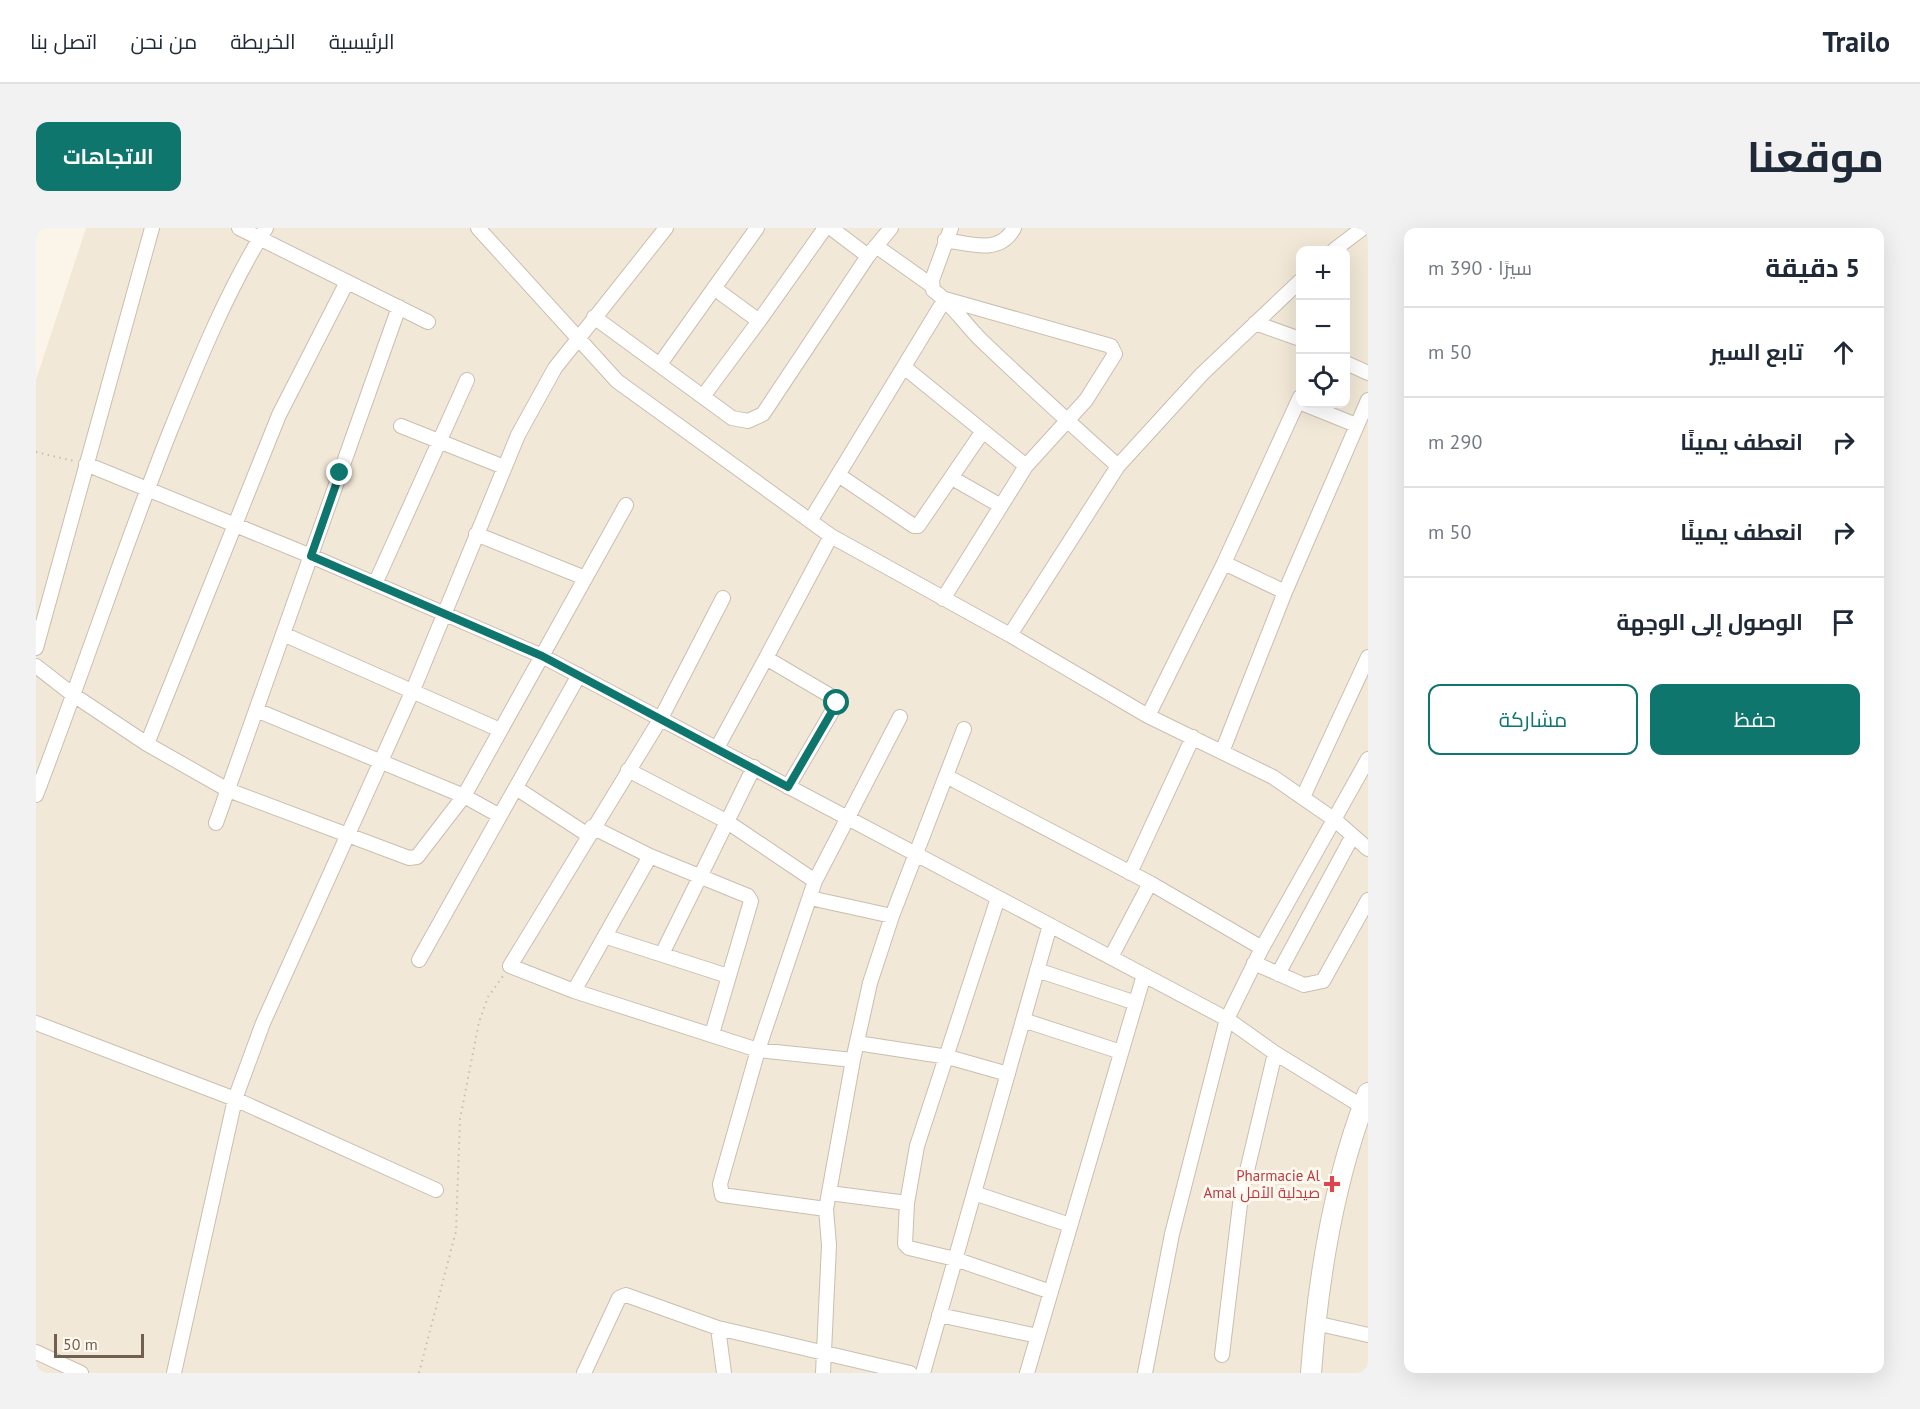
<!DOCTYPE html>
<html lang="ar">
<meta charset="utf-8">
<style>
body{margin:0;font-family:"PT Sans",Cairo,sans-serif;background:#f2f2f3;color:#1f2937;direction:rtl}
.controls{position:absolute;right:18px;top:18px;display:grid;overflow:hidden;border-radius:12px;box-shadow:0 6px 24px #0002}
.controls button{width:54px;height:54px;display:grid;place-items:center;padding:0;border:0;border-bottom:2px solid #e0e1e3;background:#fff;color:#1f2937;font:30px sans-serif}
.scale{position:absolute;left:18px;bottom:15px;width:90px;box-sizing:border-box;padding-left:6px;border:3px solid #715f4f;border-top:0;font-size:16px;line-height:21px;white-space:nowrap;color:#715f4f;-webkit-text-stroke:4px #fdf9ee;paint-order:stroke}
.stop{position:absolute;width:18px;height:18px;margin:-14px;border:4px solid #0f766e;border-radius:50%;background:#fff}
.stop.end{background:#0f766e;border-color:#fff;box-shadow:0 2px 6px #0008}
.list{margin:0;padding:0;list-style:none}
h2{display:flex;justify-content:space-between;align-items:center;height:78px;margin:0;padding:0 24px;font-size:26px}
h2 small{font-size:20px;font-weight:400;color:#747a83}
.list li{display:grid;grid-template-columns:39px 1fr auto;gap:18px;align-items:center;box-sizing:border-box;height:90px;padding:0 24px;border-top:2px solid #e0e1e3}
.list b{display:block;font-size:22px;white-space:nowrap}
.list em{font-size:20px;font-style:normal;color:#747a83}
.actions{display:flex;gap:12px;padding:18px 24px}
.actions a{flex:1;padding:14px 0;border:2px solid #0f766e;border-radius:12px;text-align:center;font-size:21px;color:#0f766e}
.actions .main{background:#0f766e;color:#fff}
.icon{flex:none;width:33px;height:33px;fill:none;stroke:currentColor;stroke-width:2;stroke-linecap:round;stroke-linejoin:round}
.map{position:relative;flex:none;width:1332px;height:1145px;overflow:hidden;direction:ltr;border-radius:12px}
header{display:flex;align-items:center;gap:36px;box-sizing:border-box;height:84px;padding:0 30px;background:#fff;border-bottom:2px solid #e0e1e3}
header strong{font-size:28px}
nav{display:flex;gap:33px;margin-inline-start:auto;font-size:21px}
.intro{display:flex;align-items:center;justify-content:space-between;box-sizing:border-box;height:144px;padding:0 36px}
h1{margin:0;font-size:42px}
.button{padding:15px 27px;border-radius:12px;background:#0f766e;color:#fff;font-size:21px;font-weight:700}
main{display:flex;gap:36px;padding:0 36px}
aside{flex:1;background:#fff;border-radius:12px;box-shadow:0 6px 24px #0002}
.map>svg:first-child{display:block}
.residential{fill:#f1e8d7;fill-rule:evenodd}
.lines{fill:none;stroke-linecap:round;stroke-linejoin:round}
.street-casing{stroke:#cbbeaf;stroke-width:16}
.secondary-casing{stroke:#cdbfad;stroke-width:22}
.path{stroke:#d1bca6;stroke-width:2;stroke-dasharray:1.5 4.5;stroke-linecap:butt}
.street{stroke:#fff;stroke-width:14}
.secondary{stroke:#fff;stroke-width:20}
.route{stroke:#0f766e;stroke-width:8}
.health-dot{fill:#e0444e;stroke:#fdf9ee;stroke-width:2}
.labels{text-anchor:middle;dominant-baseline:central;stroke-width:6;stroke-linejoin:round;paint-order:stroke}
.health-label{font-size:15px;fill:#be3a42;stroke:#fdf9ee;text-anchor:end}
</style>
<header>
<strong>Trailo</strong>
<nav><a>الرئيسية</a><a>الخريطة</a><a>من نحن</a><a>اتصل بنا</a></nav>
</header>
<div class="intro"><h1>موقعنا</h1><a class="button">الاتجاهات</a></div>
<main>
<aside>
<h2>5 دقيقة<small>سيرًا · 390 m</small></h2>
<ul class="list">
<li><svg class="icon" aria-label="ahead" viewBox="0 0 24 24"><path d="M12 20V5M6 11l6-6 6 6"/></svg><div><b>تابع السير</b></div><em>50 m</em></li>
<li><svg class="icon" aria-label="right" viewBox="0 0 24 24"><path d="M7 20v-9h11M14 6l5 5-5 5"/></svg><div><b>انعطف يمينًا</b></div><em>290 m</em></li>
<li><svg class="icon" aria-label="right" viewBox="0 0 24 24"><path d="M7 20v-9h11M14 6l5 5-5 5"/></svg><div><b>انعطف يمينًا</b></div><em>50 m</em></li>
<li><svg class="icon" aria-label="arrive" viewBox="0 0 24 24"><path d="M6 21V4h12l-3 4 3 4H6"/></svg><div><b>الوصول إلى الوجهة</b></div></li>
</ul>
<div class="actions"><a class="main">حفظ</a><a>مشاركة</a></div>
</aside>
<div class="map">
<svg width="1332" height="1145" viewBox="0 0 1332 1145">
<rect width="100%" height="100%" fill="#faf5e8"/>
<path class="residential" d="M50,0H1332V1145H0V152ZM1264,22H1310V176H1264Z"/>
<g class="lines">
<g class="street-casing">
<path id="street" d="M203,0L392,94
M442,0L581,153L795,308L974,407L1112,488L1237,549L1299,592L1332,621
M795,0L832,28
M915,0L896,52L897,62C916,76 928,95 945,112C990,155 1036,197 1082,238
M909,12C935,16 964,27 978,0
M840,18L895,57
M1298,22L1327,0
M678,60L723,93L789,0
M558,89L696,190L712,193L727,186L832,28L855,0
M1219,95L1264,111
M1310,135L1332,145
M624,136L721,0
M868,139L990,238
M668,167L723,93
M1268,176L1320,197
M365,198L468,239
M50,236L275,328L506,428L1191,791L1239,825L1332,882
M804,248L878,298H882L947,203
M916,250L965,278
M774,293L909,71
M440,306L549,350
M1188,335L1249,364
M339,356L431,152
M687,370L625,490L474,738L538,763L722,822L817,832
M907,371L990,238L1050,172L1079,126L1075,118L909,71
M247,406L464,502
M974,407L1082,238L1166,146L1264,53
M0,420L116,0
M0,438L36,466L111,516L243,187L311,54
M220,482L428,568L464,588
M1112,488L1188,335L1264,169
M111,516L192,562L373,630L381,629L428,568L590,277
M681,520L730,430
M1186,524L1249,364L1332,172
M592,542L690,593L779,653
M910,548L1114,655L1226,720
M752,559L801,475L798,470L730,430L795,308
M480,560L552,607
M0,567C47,445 87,321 135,201C163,132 191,63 230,0
M1267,569L1332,429
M180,595L363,79
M556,599L614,628
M1094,645L1157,509
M774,670L856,688
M962,670L881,918L871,975L869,1016L873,1020L919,1031L1015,1064
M571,709L692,748
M626,726L718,539
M1075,729L1114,655
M383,732L543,447
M1218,735L1268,757L1287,753L1332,672
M1001,742L1100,775
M1242,746L1316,609
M538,763L614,628L712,668L715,673L676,806
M987,792L1085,824
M0,795L199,871L400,962
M821,815L912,829L972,846
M793,965L871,975
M938,965L1034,997
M790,981L686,967L684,956L722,822L779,653L864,489
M903,1087L1002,1108
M1279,1095L1332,1107
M682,1100L688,1145
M0,1124L45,1145
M1186,1127L1205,968L1239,825
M138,1145L199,871L227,795L377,462L482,207L519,140L630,0
M548,1145L583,1070L590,1067L682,1100L874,1145
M787,1145L793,1017L790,981L817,832L834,755L856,688L928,501
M887,1145L1014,697
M991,1145L1108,747
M1109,1145L1136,1006L1191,791L1226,720L1332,531"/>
</g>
<g class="secondary-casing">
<path id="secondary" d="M1275,1145C1282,1051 1297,953 1332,865"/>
</g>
<path class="path" d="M0,224L38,233
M383,1145L420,1003L424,891L443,794L452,769L467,748"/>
<use href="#street" class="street"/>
<use href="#secondary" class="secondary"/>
</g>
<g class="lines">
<path class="route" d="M304,245L275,328L506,428L752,559L801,475"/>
</g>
<path class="health-dot" d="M1293 947h6v6h6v6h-6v6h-6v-6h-6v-6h6z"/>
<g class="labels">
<g class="health-label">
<text x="1284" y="947">Pharmacie Al<tspan x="1284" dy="17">Amal صيدلية الأمل</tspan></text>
</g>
</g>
</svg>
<div class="controls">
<button>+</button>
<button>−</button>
<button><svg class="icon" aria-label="locate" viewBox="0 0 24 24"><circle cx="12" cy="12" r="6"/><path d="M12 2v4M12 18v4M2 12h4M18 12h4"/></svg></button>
</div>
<div class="scale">50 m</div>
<div class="stop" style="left:801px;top:475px"></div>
<div class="stop end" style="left:304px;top:245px"></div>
</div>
</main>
